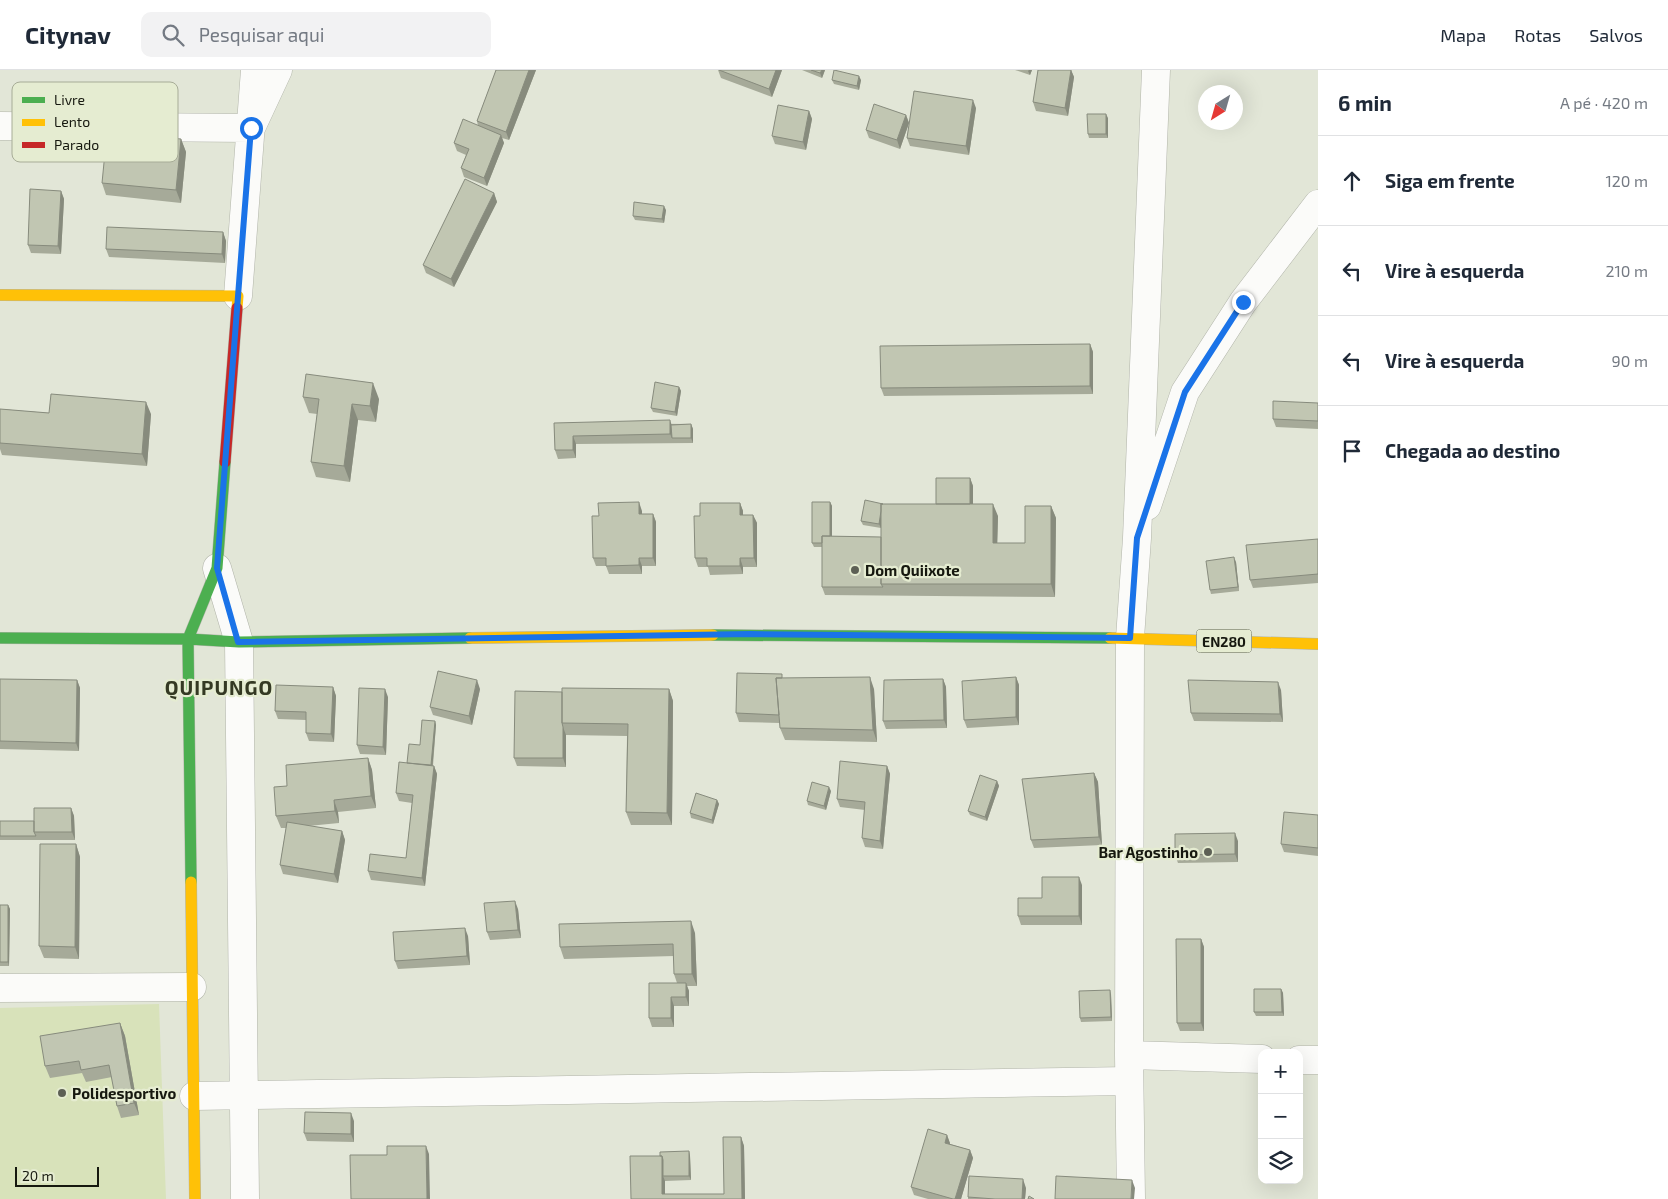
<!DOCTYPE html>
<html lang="pt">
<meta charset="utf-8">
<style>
body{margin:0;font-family:"Exo 2",sans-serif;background:#f2f2f3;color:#1f2937}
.controls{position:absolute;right:15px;bottom:15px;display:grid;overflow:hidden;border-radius:10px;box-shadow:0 5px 20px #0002}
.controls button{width:45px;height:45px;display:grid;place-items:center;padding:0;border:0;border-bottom:1px solid #e0e1e3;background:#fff;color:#1f2937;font:25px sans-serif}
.compass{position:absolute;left:1198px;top:15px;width:45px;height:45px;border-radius:50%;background:#fff;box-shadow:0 5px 20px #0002;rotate:217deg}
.scale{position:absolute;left:15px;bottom:12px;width:84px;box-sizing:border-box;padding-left:5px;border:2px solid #16180f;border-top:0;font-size:14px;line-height:18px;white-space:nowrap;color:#16180f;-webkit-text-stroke:4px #e5ecd1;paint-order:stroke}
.stop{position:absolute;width:15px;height:15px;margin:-11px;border:4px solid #1a73e8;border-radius:50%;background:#fff}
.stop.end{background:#1a73e8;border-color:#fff;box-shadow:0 1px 5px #0008}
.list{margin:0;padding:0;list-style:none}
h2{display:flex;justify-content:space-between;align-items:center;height:65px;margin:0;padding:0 20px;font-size:21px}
h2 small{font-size:16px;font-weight:400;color:#747a83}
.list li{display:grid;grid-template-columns:32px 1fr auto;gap:15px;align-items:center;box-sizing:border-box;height:90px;padding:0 20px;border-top:1px solid #e0e1e3}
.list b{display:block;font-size:19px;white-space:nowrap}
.list em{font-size:16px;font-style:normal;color:#747a83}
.icon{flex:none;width:28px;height:28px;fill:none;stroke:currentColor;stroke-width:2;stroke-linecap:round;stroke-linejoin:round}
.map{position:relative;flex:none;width:1318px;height:1129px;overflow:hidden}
header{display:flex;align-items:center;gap:30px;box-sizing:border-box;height:70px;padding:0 25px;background:#fff;border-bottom:1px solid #e0e1e3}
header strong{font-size:24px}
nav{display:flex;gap:28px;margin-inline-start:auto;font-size:18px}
.search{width:350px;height:45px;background:#f2f2f3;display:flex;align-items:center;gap:12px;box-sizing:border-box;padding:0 18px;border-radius:10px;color:#747a83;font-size:19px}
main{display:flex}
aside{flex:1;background:#fff}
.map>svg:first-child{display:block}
.green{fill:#d8e2ba}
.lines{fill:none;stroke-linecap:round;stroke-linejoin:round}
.street-casing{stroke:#b1b4a9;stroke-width:29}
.fast-casing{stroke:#b1b4a9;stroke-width:12}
.slow-casing{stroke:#b1b4a9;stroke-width:12}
.jam-casing{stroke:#b1b4a9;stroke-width:12}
.street{stroke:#fbfbf9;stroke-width:28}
.fast{stroke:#4caf50;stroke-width:11}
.slow{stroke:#ffc107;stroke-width:11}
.jam{stroke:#c62828;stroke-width:11}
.wall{fill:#a6aa99}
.shaded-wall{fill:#878b7d}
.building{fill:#c1c6b2;stroke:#878b7d}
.route{stroke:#1a73e8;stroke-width:6}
.poi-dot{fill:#5d6055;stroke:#e5ecd1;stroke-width:2}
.labels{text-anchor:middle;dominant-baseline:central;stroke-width:4.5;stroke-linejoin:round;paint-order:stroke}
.shield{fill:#e5ecd1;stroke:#545849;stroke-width:1}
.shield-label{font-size:14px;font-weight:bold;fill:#16180f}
.poi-label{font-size:15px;font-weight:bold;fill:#16180f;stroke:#e5ecd1;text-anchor:start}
.district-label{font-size:20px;font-weight:bold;letter-spacing:1px;fill:#343923;stroke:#e5ecd1}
.key{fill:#e5ecd1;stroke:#a7ac97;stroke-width:1}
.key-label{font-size:14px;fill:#16180f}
</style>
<header>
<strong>Citynav</strong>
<div class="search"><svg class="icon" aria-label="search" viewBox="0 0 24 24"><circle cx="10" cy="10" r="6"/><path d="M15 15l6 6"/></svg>Pesquisar aqui</div>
<nav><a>Mapa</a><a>Rotas</a><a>Salvos</a></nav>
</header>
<main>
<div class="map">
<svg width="1318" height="1129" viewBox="0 0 1318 1129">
<rect width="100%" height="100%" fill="#e2e6d7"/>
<path class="green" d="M159,934L166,1129H0V938Z"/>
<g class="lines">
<g class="street-casing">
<path id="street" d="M0,56L251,58L278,0
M238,226L255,0
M1147,436L1185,322L1243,232L1318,134
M217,498L239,572L245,1129
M0,918L192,917
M1129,985L1262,989
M1299,990H1318
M194,1026L1129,1011
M1131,1129L1129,985L1130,568L1137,468L1156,0"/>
</g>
<g class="fast-casing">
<path id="fast" d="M713,565L1110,568
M0,568L188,569L239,572L470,568
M191,812L188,569L217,498L225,392"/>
</g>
<g class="slow-casing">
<path id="slow" d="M0,225L238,226L237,238
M470,568L713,565
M1110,568L1318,574
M191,812L195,1129"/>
</g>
<g class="jam-casing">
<path id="jam" d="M225,392L237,238"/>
</g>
<use href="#street" class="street"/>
<use href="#fast" class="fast"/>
<use href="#slow" class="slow"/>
<use href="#jam" class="jam"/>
</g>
<path class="wall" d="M496,0H536L509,70L502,68L504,73L487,116L464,107L461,98L466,85L457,81L454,73L478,56L477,51Z
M718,0H782L772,27L721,8Z
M802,0H825L822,8Z
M1015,0H1032L1030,5Z
M1038,0H1071L1074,7L1068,46L1036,41L1033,32Z
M832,10H861L859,20L834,14Z
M976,38L969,85L910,76L907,68Z
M809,41L812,49L806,80L775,74L772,66Z
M906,45L909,53L900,79L869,68L866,60Z
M1108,48V68H1089L1088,64Z
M181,69L186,82L181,133L106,125L102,113Z
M61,121L64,129L61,184L31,183L28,175Z
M494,123L497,132L454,217L426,203L423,195Z
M666,140L664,153L635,150L633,146Z
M223,162L226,171L225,193L109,187L106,179Z
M1090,274L1093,282V324L884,326L881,318Z
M679,317L681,321L677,346L653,342L651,338Z
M303,327L379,329L376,352L358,350L350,412L316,407L311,392L317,344L309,343Z
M1318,333V359L1276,357L1273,349Z
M0,339L49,343L151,344L147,396L2,385L0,379Z
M554,353L691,354L693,359V373L576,374V388L558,389L555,380Z
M970,408L973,416V434L998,446L997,473H1025L1051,436L1056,448L1055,527L825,525L822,517V477H814L812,473L830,432L832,436V466L881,467V453V458L863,455L861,451L883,434H936Z
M740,433L743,441V445H753L757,453V497H743V504L710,505L708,497H698L695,488L700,446Z
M642,441V444H653L656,452V496H642V504H609L606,496H596L593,488L599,446Z
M1318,469V513L1253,518L1250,510Z
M1236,492L1239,521L1211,524L1210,520Z
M1016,607L1019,615V655L967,658L964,650Z
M783,608L874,619L877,672L785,670L780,658V653L739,652L736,643Z
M0,609L77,610L80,618L79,681L0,679Z
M943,609L946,617L947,658L886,659L883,651Z
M333,617L336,626L334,672L309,671L306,663V650L278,649L275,641Z
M480,619L472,655L433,645L430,637Z
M669,619L673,631L672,755H631L626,742L627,666L566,665V697L517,696L514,688L562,622Z
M1281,620L1283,652L1194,651L1191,643Z
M388,627L386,685L360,684L357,675Z
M435,651L436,655L433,696H434L437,704L425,816L371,810L368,801L406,788L412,733L399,731L396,723L407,693L420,675Z
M368,688L372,700L376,738L338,742L339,753L308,756L342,761L345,770L338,813L283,804L280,795L286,758H281L276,746L287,716Z
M887,696L890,704L883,779L865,777L862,768L865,740L840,737L837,729Z
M1094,703L1098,712L1102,775L1034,778L1031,770Z
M997,711L999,716L987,751L970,745L968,741Z
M831,721L826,740L808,735L807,731Z
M717,730L719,734L713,754L691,748L690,743Z
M71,738L74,746L75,770H0V751H34Z
M1318,745V786L1284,782L1281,774Z
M1238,771V792L1178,793L1175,785Z
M76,774L80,787L79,889L44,888L39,876Z
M1082,815V855H1021L1018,846L1042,828Z
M0,835H8L10,839L9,896H0Z
M518,839L521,868L490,870L487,862Z
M695,863L697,916H687L689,921V936H674V957H652L649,948L677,913L674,904V886L564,889L560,877Z
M468,866L470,895L398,899L395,891Z
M1201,869L1204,877V961H1180L1177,953Z
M1281,919L1283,923L1284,946H1256L1254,942Z
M1111,924L1112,951L1081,952L1080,948Z
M120,953L125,966L139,1045L121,1048L117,1036L112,1007L86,1012L82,1003L50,1008L45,996Z
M354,1051V1072L307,1071L304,1063Z
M947,1065L950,1074L970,1080L973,1088L961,1129H928L914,1125L911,1117Z
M741,1067L744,1076L745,1129H631L660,1086L689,1081L690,1086L691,1110L665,1111V1124H724Z
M1026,1118L1025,1129H968V1127Z"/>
<path class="shaded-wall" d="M529,0H536L509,70L506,62Z
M776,0H782L772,27L769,19Z
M822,0H825L822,8L820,3Z
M1029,0H1032L1030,5L1028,1Z
M1071,0L1074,7L1068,46L1065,38Z
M859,6L861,10L859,20L857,16Z
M973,30L976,38L969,85L966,76Z
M809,41L812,49L806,80L803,72Z
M1106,44L1108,48V68L1106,64Z
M906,45L909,53L900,79L897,70Z
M501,65L504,73L487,116L484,108Z
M181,69L186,82L181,133L176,120Z
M61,121L64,129L61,184L58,176Z
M494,123L497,132L454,217L451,209Z
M664,136L666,140L664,153L662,149Z
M223,162L226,171L225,193L222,184Z
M1090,274L1093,282V324L1090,316Z
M373,313L379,329L376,352L370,336Z
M679,317L681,321L677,346L675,342Z
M146,332L151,344L147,396L142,384Z
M352,334L358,350L350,412L344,396Z
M670,350L673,359L672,368L670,364Z
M691,354L693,359V373L691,368Z
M573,366L576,374V388L573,380Z
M970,408L973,416V446L970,438Z
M639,432L642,441V453L639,444Z
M830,432L832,436V474L830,470Z
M740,433L743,441V453L740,445Z
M883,434L885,438L881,458L879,454Z
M993,434L998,446L997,485L993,473Z
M1051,436L1056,448L1055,527L1051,514Z
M653,444L656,452V496L653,488Z
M753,445L757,453V497L754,488Z
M1234,487L1236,492L1239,521L1238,517Z
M639,488L642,496V504L639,495Z
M740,488L743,497V504L740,496Z
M870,607L874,619L877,672L873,660Z
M1016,607L1019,615V655L1016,647Z
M943,609L946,617L947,658L944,650Z
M77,610L80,618L79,681L76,673Z
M477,610L480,619L472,655L469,646Z
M1278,612L1281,620L1283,652L1280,644Z
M333,617L336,626L334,672L331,664Z
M385,619L388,627L386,685L383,677Z
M669,619L673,631L672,755L667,743Z
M435,651L436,655L432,701L431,696Z
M563,657L566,665V697L563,688Z
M368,688L372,700L376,738L371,726Z
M434,696L437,704L425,816L422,808Z
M887,696L890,704L883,779L880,771Z
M1094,703L1098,712L1102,775L1099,767Z
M997,711L999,716L987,751L985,747Z
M829,717L831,721L826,740L824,736Z
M334,730L338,742L339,753L335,741Z
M717,730L719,734L713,754L712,750Z
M71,738L74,746L75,770L72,762Z
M342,761L345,770L338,813L334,804Z
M1235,763L1238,771V792L1235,784Z
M76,774L80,787L79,889L75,877Z
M1079,807L1082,815V855L1079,846Z
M515,831L518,839L521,868L518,860Z
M8,835L10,839L9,896L8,892Z
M691,851L695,863L697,916L692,904Z
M465,858L468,866L470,895L467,886Z
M1201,869L1204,877V961L1201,953Z
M686,913L689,921V936L686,927Z
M1281,919L1283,923L1284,946L1282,942Z
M1110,920L1111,924L1112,951L1111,947Z
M671,927L674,936V957L671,948Z
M120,953L125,966L139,1045L134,1033Z
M351,1043L354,1051V1072L351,1064Z
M947,1065L950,1073L948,1081L945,1073Z
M741,1067L744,1076L745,1129H742Z
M426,1076L429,1084L430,1129H427Z
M970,1080L973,1088L961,1129H955Z
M689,1081L690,1086L691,1110L689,1106Z
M662,1086L665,1095L663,1106L665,1111V1129L662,1124Z
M1023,1109L1026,1118L1025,1129H1022Z
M1132,1110L1135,1118L1134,1129H1131Z"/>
<path class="building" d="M496,0H529L506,62L477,51Z
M719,0H776L769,19Z
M811,0H822L820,3Z
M834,0L859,6L857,16L832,10Z
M1038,0H1071L1065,38L1033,32Z
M914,21L973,30L966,76L907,68Z
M874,34L906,45L897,70L866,60Z
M778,35L809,41L803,72L772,66Z
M1087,44H1106V64H1088Z
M463,49L501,65L484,108L461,98L469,79L454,73Z
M107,62L181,69L176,120L102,113Z
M465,109L494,123L451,209L423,195Z
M30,119L61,121L58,176L28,175Z
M634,132L664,136L662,149L633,146Z
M107,157L223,162L222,184L106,179Z
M1090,274V316L881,318L880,276Z
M306,304L373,313L370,336L352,334L344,396L311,392L319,329L303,327Z
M655,312L679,317L675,342L651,338Z
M51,324L146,332L142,384L0,373V339L49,343Z
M1273,331L1318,333V351L1273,349Z
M670,350V364L573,366V380H555L554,353Z
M691,354V368H672L671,355Z
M936,408H970V434H936Z
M865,430L883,434H881V441L879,454L861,451Z
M639,432V444H653V488H639V495L606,496V488H593L592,446H599L598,433Z
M812,432H830V466H822V473H812Z
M700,433H740V445H753L754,488H740V496H707V488H695L694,446H700Z
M881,434H993V473H1025V436H1051V514H881Z
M822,466L881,467V514L883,517H822Z
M1318,469V504L1250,510L1246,475Z
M1234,487L1238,517L1210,520L1206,491Z
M438,601L477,610L469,646L430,637Z
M737,603L782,604V608H776L779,645L736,643Z
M870,607L873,660L780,658L776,608Z
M1016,607V647L964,650L962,611Z
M0,609L77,610L76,673L0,671Z
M943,609L944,650L883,651L884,610Z
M1188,610L1278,612L1280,644L1191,643Z
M276,615L333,617L331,664L306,663V642L275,641Z
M359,618L385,619L383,677L357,675Z
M562,618L669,619L667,743L626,742L628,654L562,653Z
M515,621L562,622V653L563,657V688H514Z
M422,650L435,651L431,695L407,693L409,674L420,675Z
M368,688L371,726L334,730L335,741L276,746L274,717L287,716L286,695Z
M840,691L887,696L880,771L862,768L865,732L837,729Z
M399,692L434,696L422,808L368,801L370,784L406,788L413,725L396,723Z
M1094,703L1099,767L1031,770L1022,709Z
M980,705L997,711L985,747L968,741Z
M812,712L829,717L824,736L807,731Z
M696,723L717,730L712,750L690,743Z
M34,738H71L72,762H34Z
M1284,742L1318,745V778L1281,774Z
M0,751H34V762L36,766H0Z
M287,752L342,761L334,804L280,795Z
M1235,763V784L1175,785V764Z
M40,774H76L75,877L39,876Z
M1042,807H1079V846H1018V828H1042Z
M515,831L518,860L487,862L484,833Z
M0,835H8V892H0Z
M691,851L692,904H674L673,874L560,877L559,854Z
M465,858L467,886L395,891L393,862Z
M1176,869H1201V953H1177Z
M649,913H686V927H671V948H649Z
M1254,919H1281L1282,942H1254Z
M1110,920L1111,947L1080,948L1079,921Z
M120,953L134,1033L117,1036L109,995L81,1000L79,991L45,996L40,966Z
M305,1042L351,1043V1064L304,1063Z
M928,1059L947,1065L945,1073L970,1080L955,1129H953L911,1117Z
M723,1067H741L742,1129H631L630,1086H662V1124H724Z
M387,1076H426L427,1129H351L350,1085H387Z
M689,1081V1106H663V1090L662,1086H660V1082Z
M969,1106L1023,1109L1022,1129H995L968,1127Z
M1056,1106L1132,1110L1131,1129H1055Z
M1029,1126L1034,1129H1028Z"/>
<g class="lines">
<path class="route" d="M251,58L217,498L238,572L750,564L1130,568L1137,468L1185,322L1243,232"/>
</g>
<g class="poi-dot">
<circle cx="855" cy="500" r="5"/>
<circle cx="1208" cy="782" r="5"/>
<circle cx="62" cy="1023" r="5"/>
</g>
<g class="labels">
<rect class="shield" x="1196.5" y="559.5" width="55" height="23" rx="4"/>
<g class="shield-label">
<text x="1224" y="571">EN280</text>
</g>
<g class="poi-label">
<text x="865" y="500">Dom Quiixote</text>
<text x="1198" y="782" text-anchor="end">Bar Agostinho</text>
<text x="72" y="1023">Polidesportivo</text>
</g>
<g class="district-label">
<text x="219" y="617">QUIPUNGO</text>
</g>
</g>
<rect x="12" y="12" width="166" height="80" rx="8" class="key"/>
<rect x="22" y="27" width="23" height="6" fill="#4caf50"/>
<rect x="22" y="49" width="23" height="7" fill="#ffc107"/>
<rect x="22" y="72" width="23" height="6" fill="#c62828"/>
<g class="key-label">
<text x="54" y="35">Livre</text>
<text x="54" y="57">Lento</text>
<text x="54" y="80">Parado</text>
</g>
</svg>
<div class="controls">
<button>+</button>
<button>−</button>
<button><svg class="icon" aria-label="layers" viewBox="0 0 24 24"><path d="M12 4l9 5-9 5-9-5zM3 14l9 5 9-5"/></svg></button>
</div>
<svg class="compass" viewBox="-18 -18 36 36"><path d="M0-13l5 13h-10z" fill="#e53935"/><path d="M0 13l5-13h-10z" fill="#747a83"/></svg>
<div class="scale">20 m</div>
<div class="stop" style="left:251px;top:58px"></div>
<div class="stop end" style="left:1243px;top:232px"></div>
</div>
<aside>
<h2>6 min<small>A pé · 420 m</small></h2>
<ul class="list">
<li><svg class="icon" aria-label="ahead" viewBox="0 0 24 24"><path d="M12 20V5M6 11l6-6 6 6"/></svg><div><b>Siga em frente</b></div><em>120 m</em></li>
<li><svg class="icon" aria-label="left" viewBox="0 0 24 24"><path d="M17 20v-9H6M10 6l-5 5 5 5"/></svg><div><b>Vire à esquerda</b></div><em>210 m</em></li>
<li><svg class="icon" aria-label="left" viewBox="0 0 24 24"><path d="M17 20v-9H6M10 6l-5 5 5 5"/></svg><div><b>Vire à esquerda</b></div><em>90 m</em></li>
<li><svg class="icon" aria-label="arrive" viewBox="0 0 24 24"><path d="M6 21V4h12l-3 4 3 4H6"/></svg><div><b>Chegada ao destino</b></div></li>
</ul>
</aside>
</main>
